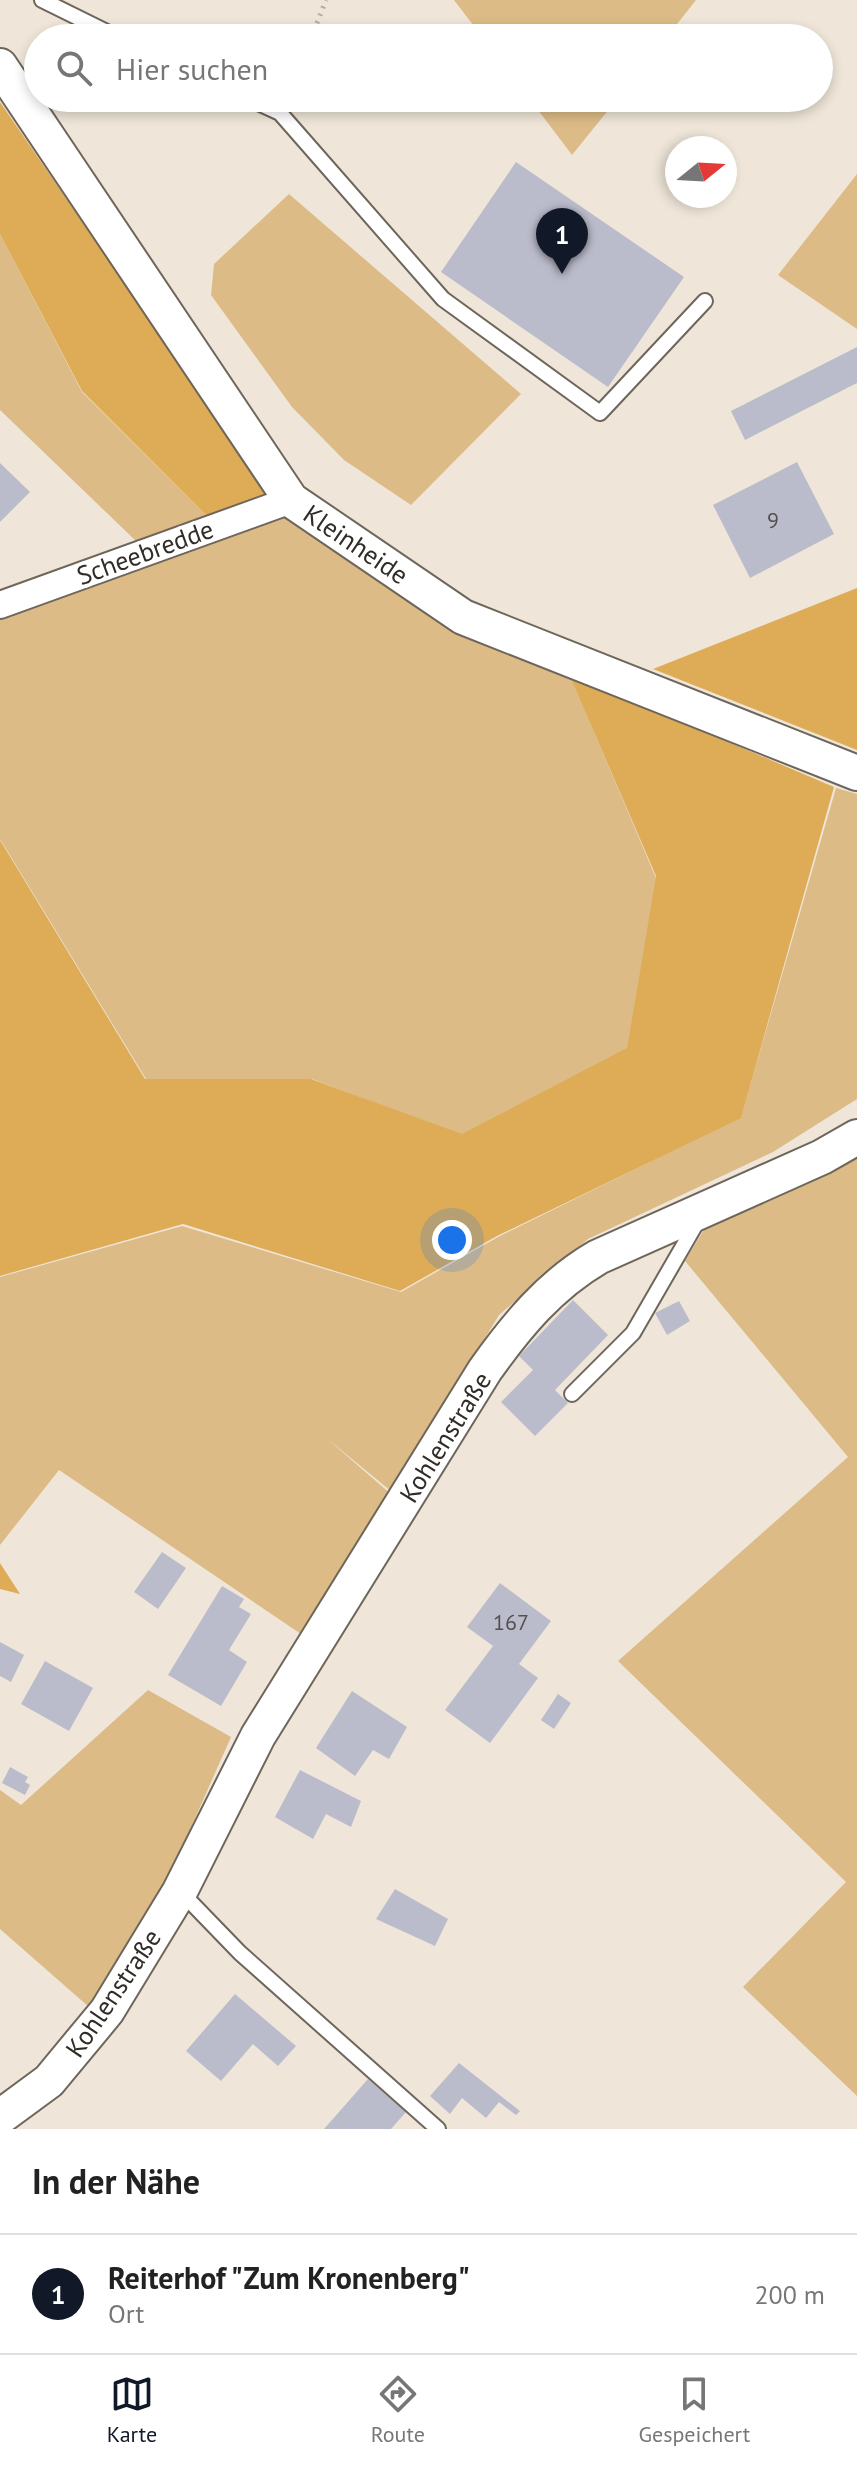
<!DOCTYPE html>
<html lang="de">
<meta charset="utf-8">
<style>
body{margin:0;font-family:"PT Sans",sans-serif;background:#f6f6f6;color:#222}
.compass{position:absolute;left:665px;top:136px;width:72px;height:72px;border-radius:50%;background:#fff;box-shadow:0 4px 12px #0003;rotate:72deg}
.you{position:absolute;left:452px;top:1240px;width:28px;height:28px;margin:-20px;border:6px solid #fff;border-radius:50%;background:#1a73e8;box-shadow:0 0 0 12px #1a73e833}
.badge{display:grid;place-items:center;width:52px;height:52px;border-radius:50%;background:#111827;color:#fff;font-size:26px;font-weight:700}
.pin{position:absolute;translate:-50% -66px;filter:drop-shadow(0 2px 4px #0008)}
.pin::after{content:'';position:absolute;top:42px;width:28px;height:24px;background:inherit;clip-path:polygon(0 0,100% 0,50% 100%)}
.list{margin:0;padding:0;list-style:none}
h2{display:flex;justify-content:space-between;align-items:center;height:104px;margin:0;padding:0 32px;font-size:34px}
h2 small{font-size:26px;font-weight:400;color:#767676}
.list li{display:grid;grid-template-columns:52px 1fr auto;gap:24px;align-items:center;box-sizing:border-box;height:120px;padding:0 32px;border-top:2px solid #e0e0e0}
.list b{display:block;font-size:30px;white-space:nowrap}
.list p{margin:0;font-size:26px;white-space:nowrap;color:#767676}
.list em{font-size:26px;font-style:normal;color:#767676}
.icon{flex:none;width:44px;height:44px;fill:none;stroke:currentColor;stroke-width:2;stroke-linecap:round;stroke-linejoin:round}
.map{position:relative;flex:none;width:857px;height:2129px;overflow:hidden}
.search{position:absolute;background:#fff;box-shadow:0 4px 12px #0003;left:24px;right:24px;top:24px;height:88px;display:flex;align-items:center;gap:20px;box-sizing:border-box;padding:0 28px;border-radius:44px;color:#767676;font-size:30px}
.sheet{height:224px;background:#fff}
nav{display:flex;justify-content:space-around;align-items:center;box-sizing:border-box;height:112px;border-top:2px solid #e0e0e0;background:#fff;font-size:22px;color:#767676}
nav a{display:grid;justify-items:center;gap:4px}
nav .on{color:#111827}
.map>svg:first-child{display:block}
.green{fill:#dcbb86}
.forest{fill:#deac57}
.building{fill:#bbbccb}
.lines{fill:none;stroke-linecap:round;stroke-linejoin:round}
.service-casing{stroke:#6e665a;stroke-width:18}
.minor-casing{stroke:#6e665a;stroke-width:30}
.tertiary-casing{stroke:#6e665a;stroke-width:38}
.path{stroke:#b4aca2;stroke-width:5;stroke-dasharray:2 6;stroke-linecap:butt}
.service{stroke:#fff;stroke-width:14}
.minor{stroke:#fff;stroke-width:26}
.tertiary{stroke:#fff;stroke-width:34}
.labels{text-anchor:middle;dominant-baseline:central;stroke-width:7;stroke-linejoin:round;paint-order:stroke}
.number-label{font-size:22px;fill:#535050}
.street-label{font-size:26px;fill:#302c27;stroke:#fff}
</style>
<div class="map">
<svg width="857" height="2129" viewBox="0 0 857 2129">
<rect width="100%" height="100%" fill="#efe6d9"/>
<path class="green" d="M454,0H696L666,38H483Z
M529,98H618L572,155Z
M857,174V329L778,275Z
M289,194L521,394L411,505L344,460L292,407L211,295L214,264Z
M0,234L82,392L208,517L137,542L0,410Z
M289,510L569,673L656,878L627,1050L461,1135L312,1079H146L0,839V612Z
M836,788L857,794V1099L773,1152L588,1239L499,1315L392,1492L324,1436L392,1495L301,1634L59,1470L0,1545V1277L182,1226L401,1292L498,1237L741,1117Z
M857,1148V2096L743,1987L846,1882L618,1661L848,1457L685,1261L705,1228L797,1185Z
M148,1690L231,1737L169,1877L97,2014L0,1929V1790L21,1805Z"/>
<path class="forest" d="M0,102L268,493L208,517L82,391L0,234Z
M857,588V750L653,669Z
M569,674L834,787L741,1118L497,1236L400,1291L183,1224L0,1276V840L145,1079H311L462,1134L627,1048L656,876Z
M0,1563L20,1594L0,1589Z"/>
<path class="building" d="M516,162L684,277L608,387L441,272Z
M857,347V383L745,440L731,411Z
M797,462L834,534L750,578L713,505Z
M0,463L30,492L0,522Z
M573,1300L608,1335L555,1390L568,1403L535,1436L501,1402L533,1370L519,1356Z
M679,1301L690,1321L667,1335L655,1313Z
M162,1552L186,1568L158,1609L134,1592Z
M500,1583L551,1621L519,1664L538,1678L490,1743L445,1710L493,1646L467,1627Z
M222,1586L244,1599L239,1607L251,1614L229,1650L247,1662L221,1706L168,1675Z
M0,1642L24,1655L11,1682L0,1676Z
M45,1661L93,1688L69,1731L21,1704Z
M352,1691L407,1727L389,1759L373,1750L355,1776L316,1748Z
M558,1694L571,1703L554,1729L541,1720Z
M10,1767L28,1777L25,1782L30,1785L25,1795L2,1783Z
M300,1770L361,1801L351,1827L326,1814L313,1839L275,1817Z
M395,1889L448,1919L435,1946L376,1919Z
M235,1994L296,2046L278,2066L253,2044L221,2081L186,2051Z
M459,2063L520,2111L516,2115L499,2102L486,2118L462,2098L450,2114L430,2096Z
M368,2079L406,2112L391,2129H324Z"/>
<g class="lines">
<g class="service-casing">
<path id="service" d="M42,0L119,38
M247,98L280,113L443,299L600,413L705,301
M572,1394L633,1333L700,1217
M180,1891L240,1953L438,2129"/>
</g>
<g class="minor-casing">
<path id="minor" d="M0,605L291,500"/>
</g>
<g class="tertiary-casing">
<path id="tertiary" d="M0,66L291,500L463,617L857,773
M0,2117L49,2081L107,2011L180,1891L258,1736L485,1370C517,1325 550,1285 598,1257L822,1157L857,1137"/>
</g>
<path class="path" d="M311,38L326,0"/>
<use href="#service" class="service"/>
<use href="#minor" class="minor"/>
<use href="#tertiary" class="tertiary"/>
</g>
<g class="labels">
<g class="number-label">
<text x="773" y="520">9</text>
<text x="511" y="1622">167</text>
</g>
<g class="street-label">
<text transform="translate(356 544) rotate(34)">Kleinheide</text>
<text transform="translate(145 552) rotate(-20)">Scheebredde</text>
<text transform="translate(445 1437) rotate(-58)">Kohlenstraße</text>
<text transform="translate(113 1993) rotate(-56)">Kohlenstraße</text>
</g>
</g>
</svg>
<svg class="compass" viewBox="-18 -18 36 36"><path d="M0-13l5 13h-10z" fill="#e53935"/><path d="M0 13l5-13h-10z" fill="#767676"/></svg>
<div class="you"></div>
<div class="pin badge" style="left:562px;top:274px">1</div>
<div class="search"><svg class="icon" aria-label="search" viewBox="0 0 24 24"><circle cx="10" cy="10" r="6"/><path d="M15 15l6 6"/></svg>Hier suchen</div>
</div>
<section class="sheet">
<h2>In der Nähe<small></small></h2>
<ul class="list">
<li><span class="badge">1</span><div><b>Reiterhof &quot;Zum Kronenberg&quot;</b><p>Ort</p></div><em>200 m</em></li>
</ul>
</section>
<nav>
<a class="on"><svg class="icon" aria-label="map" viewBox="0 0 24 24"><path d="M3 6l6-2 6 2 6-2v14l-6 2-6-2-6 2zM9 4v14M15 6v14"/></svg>Karte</a>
<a><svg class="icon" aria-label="directions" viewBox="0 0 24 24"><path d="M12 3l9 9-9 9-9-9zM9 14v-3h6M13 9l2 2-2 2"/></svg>Route</a>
<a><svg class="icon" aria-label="saved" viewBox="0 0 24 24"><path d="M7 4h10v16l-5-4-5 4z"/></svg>Gespeichert</a>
</nav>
